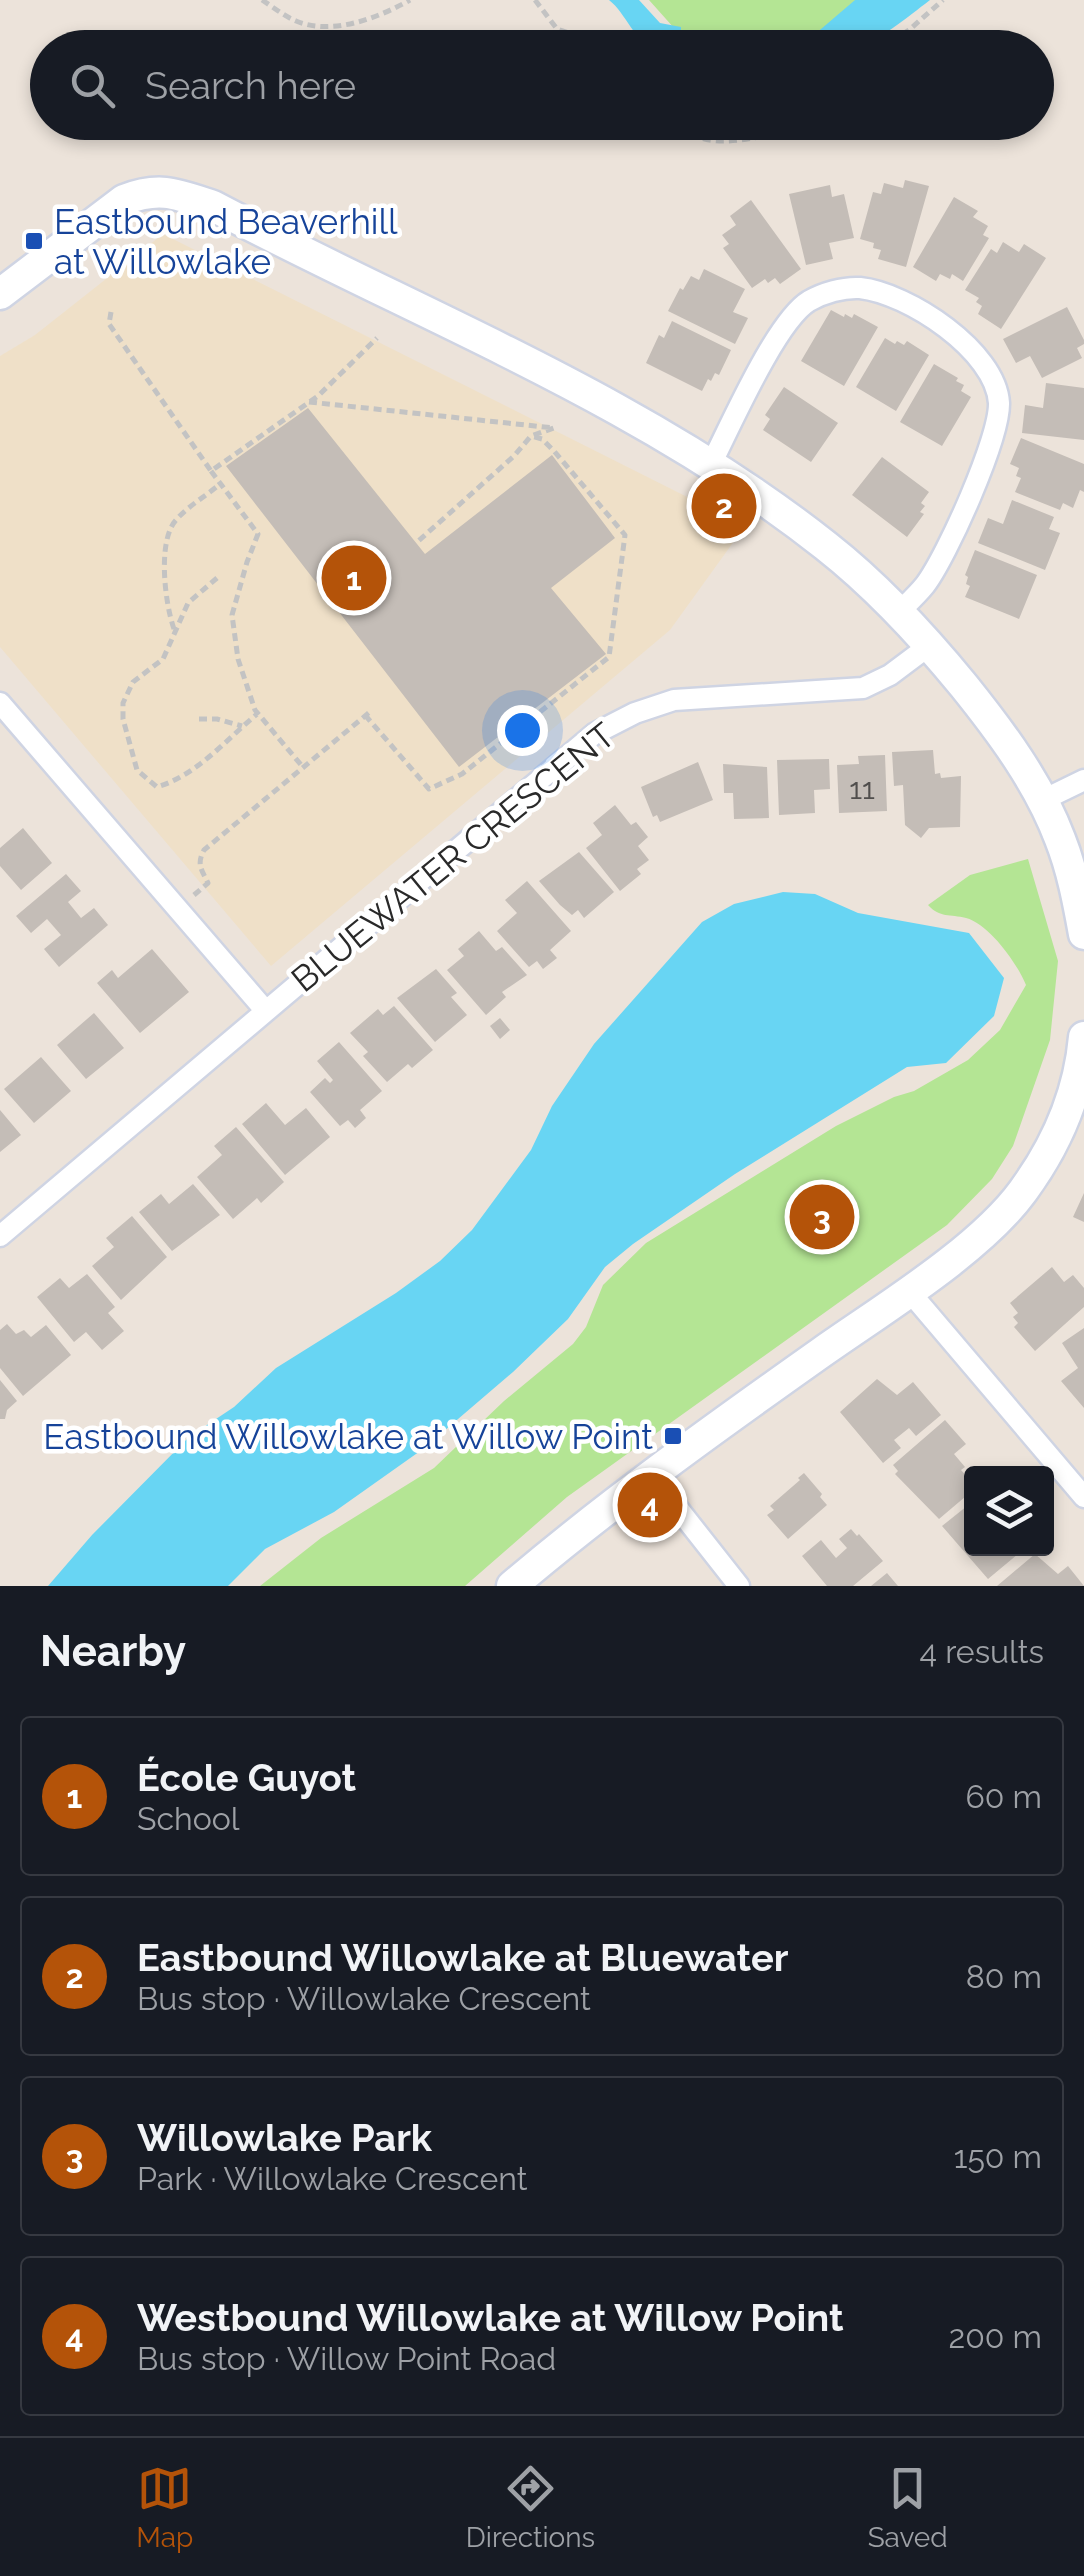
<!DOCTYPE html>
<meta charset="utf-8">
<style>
body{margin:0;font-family:Raleway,sans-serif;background:#242831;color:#f1f3f6}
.controls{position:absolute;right:30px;bottom:30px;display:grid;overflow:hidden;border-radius:10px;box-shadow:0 5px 15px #0003}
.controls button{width:90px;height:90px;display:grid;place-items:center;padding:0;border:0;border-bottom:2px solid #363941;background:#171b24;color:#f1f3f6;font:50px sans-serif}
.you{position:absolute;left:522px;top:730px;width:35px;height:35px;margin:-25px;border:8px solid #fff;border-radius:50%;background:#1a73e8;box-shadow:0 0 0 15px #1a73e833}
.badge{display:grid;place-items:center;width:65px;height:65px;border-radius:50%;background:#b45309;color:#fff;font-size:32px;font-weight:700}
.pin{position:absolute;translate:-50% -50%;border:5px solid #fff;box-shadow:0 2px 10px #0006}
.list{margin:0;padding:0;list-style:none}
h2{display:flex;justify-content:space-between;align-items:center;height:130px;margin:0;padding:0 40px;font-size:42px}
h2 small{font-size:32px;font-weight:400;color:#9ea1a6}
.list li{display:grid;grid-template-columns:65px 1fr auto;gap:30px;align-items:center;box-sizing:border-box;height:160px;margin:0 20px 20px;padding:0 20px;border:2px solid #363941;border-radius:10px}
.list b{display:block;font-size:38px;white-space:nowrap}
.list p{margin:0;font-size:32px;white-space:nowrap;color:#9ea1a6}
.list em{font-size:32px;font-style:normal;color:#9ea1a6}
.icon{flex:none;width:55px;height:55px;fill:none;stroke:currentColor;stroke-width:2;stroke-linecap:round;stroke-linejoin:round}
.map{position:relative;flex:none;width:1084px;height:1586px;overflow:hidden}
.search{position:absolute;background:#171b24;box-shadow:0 5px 15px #0003;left:30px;right:30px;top:30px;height:110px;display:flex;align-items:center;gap:25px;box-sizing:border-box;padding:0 35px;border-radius:55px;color:#9ea1a6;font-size:38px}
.sheet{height:850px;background:#171b24}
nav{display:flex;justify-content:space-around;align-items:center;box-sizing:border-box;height:140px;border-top:2px solid #363941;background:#171b24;font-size:28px;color:#9ea1a6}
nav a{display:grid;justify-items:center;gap:5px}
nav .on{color:#b45309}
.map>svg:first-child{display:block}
.education{fill:#efe0c8}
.green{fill:#b4e594}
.water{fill:#68d5f3}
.building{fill:#c4bdb7}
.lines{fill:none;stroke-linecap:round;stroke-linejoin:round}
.street-casing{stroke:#cfd4e3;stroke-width:25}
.secondary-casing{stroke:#cfd4e3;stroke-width:35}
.path{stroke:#c3c3c3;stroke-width:5;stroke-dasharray:8 5;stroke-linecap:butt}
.street{stroke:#fff;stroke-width:20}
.secondary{stroke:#fff;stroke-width:30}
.transit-dot{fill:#1a4fb4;stroke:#fff;stroke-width:4}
.labels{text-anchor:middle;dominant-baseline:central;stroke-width:9;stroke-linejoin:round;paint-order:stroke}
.number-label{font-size:30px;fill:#504e4c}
.transit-label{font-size:35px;fill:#164399;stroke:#fff;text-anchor:start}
.street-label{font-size:35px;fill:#292929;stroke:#fff}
</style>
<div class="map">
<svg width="1084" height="1586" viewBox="0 0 1084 1586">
<rect width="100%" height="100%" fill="#ece3da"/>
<path class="education" d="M163,234L745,526L670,630L271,966L0,647V356L35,335Z"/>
<path class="green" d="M649,0H885L833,48L691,47Z
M1028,859L1058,961L1050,1040L1013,1146L992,1179L947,1225L567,1497L465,1586H260L321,1538L434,1468L504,1401L573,1344L586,1327L603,1285L646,1243L836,1126L894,1097L914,1091L968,1060L1000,1030L1026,985C1017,963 989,924 966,918C950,914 940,918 928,905L970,875Z"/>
<path class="water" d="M609,0H639L660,23L681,27V32L691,38L696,47C683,48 666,51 654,48C635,43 626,13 609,0Z
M855,0H930C874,43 872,48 800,47Z
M783,892L815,894L858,913L969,933L1004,978L994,1016L946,1063L907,1067L735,1174L633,1244L605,1267L568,1319L513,1372L423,1449L334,1512L265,1549L228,1586H48L92,1535L189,1437L234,1407L276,1368L396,1293L440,1261L472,1230L531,1150L552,1106L594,1044L702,922L734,904Z"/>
<path class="building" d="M905,180L929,186L906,267L878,259L881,250L873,248L874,243L860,239L873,192L881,194L884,183L903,188Z
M830,185L832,197L844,194L854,238L829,243L833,259L806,265L789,194Z
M954,197L978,211L973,217L988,226L983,235L989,238L963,281L952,274L950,279L940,274L936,281L913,267Z
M751,200L801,269L780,284L775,278L768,283L765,279L752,288L723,248L729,244L722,235L736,225L730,216Z
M1003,242L1019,252L1024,244L1046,258L1001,329L978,314L982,306L976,302L979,298L965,290L991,249L997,253Z
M704,269L745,289L733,312L748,318L735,344L668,311L680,288L683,290L691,276L699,280Z
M1067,307L1084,340V344L1077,348L1082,358L1042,378L1030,356L1016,363L1003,339Z
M831,310L844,317L845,314L852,318L854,314L878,327L844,386L801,361Z
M672,321L731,350L719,375L715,373L711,381L708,379L702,391L646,363L659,335L664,338Z
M885,338L895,344L897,341L904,345L907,341L929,355L896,411L856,387Z
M934,364L958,378L956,381L964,385L961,391L971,397L942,446L900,422Z
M1046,383L1084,388V440L1022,433L1025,405L1043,408Z
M784,387L838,423L811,462L763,430L770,419L765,415Z
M308,408L425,554L552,455L615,538L551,588L606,654L459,767L226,466Z
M1021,438L1084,464V492L1080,490L1073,508L1063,503L1060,510L1015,492L1021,478L1016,476L1019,468L1010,464Z
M882,457L929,492L921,503L925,506L920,512L924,514L907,537L852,495Z
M1012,500L1054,517L1049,529L1060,533L1045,570L978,543L988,518L1003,524Z
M975,550L1037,575L1019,619L965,597L970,586L966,584L968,577L965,575Z
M933,750L935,774L940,773L941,778L961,776L960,827L929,828L921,838L905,825L903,785L894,786L892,752Z
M885,755L887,811L839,813L837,765L859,764L858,756Z
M829,759L830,789L814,790L815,813L779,815L777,760Z
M698,762L713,800L660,822L657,815L653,817L641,787Z
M723,764L767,767L769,818L734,819L733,793H724Z
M615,805L631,825L636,822L648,837L638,846L649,860L637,869L641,874L620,891L586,848L602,835L593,823Z
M23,828L52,863L21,890L0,866V848Z
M579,852L614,892L584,918L578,910L572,915L560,905L539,881Z
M66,874L81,891L68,902L81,918L94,908L108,925L59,967L44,949L61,935L47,919L31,933L16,916Z
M527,881L571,931L550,950L557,958L543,969L537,961L529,967L497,931L517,913L505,900Z
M479,931L496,951L502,947L527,975L502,992L506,997L486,1015L447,970L464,956L458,949Z
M152,949L189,992L140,1033L97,983L112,970L118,978Z
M436,969L457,993L451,997L467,1015L435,1042L397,998Z
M394,1006L433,1050L412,1068L408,1064L387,1082L363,1056L368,1052L350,1033L378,1009L383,1015Z
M94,1013L124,1048L86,1079L57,1045Z
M500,1018L510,1030L500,1039L490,1026Z
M339,1042L382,1091L360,1110L366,1118L355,1128L348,1120L340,1126L310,1092L325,1078L330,1083L333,1080L317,1061Z
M41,1057L71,1091L34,1123L4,1089Z
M266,1103L285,1125L306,1108L330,1137L285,1175L242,1124Z
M0,1110L21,1135L0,1152Z
M236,1127L284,1182L261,1203L257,1198L233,1219L197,1177L222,1155L214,1146Z
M193,1184L220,1215L172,1251L139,1212L161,1194L169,1204Z
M1084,1193V1222L1073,1217Z
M132,1216L167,1257L121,1300L92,1266L114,1247L106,1238Z
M1052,1267L1064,1282L1073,1275L1084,1288V1307L1035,1351L1014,1327L1018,1323L1013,1317L1018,1313L1010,1303Z
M87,1274L115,1307L108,1313L124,1331L102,1350L86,1332L74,1342L37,1297L60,1278L69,1288Z
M7,1324L16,1334L24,1330L31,1337L46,1325L71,1355L23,1396L0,1368V1330Z
M1084,1328V1408L1061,1381L1078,1368L1062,1343Z
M877,1379L897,1395L913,1382L941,1415L916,1436L909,1428L894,1440L901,1448L883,1463L840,1412Z
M0,1380L17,1401L7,1410L5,1419H0Z
M945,1420L966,1444L954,1454L965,1467L961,1470L972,1482V1491L939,1519L895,1474L898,1471L893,1465Z
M804,1473L822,1494L820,1497L827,1505L788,1539L767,1515L774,1510L770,1506L800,1480L798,1478Z
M972,1502V1549H1024L988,1579L942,1526Z
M851,1529L857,1536L859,1534L883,1561L853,1586H827L802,1556L821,1540L836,1558L847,1548L839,1539Z
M1035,1554L1058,1574L1068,1566L1084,1586H997Z
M887,1573L898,1586H871Z"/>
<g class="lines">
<g class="street-casing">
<path id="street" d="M711,464C730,427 776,321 809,301C823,293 843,287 860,288C908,293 996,351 999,403C1000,438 947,556 925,585C917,595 907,604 898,613
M0,703L265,1010
M1043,800L1084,780
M0,1236L594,734L635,713L674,700L863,688L890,675L930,645
M909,1291L1084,1497
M650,1473L739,1586"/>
</g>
<g class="secondary-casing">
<path id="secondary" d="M0,294L124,200C160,186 177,194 213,206C419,315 642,400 826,546C877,586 923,636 964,686C1001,732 1039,783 1060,839C1072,869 1078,901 1084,934
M512,1586C611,1502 716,1427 822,1352C883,1309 980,1250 1023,1191C1056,1146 1079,1093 1084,1037"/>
</g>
<path class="path" d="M262,0C273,7 284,16 296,21C332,36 378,18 410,0
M535,0L557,29L614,48
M880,48L909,30L943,0
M684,122C685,124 693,134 695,135C717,149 778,136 799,122
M111,312L109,324L211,471L318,396L377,338
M309,402L554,428L531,436L514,456L416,543
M211,471L258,534L247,562L232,615L238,659L255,710L302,766
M217,578L188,603L163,659L133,682L123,703V719L137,770L157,787C197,775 226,740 257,714
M174,629C165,604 157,541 176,520C188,506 206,496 220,484
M365,715L429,789L462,774L609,657L625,535L554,451L542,439L531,436
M199,719H217L242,726
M194,895L208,883C202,870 196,865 204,850L371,711"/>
<use href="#street" class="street"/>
<use href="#secondary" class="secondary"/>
</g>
<g class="transit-dot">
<rect x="24" y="231" width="20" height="20" rx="5"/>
<rect x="663" y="1426" width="20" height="20" rx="5"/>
</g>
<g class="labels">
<g class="number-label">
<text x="862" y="788">11</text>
</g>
<g class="transit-label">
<text x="54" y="221">Eastbound Beaverhill<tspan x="54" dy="40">at Willowlake</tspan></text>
<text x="653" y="1436" text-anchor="end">Eastbound Willowlake at Willow Point</text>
</g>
<g class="street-label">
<text transform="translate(453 857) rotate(-39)">BLUEWATER CRESCENT</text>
</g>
</g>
</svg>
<div class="controls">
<button><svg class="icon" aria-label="layers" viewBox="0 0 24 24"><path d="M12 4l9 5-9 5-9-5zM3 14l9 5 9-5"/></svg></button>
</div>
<div class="you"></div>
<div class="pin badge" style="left:354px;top:578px">1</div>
<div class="pin badge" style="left:724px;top:506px">2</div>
<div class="pin badge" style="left:822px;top:1217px">3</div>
<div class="pin badge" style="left:650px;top:1505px">4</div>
<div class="search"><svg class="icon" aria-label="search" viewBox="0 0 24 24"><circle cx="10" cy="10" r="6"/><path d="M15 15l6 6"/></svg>Search here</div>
</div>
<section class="sheet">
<h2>Nearby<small>4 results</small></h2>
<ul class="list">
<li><span class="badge">1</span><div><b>École Guyot</b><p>School</p></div><em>60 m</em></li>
<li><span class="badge">2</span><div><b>Eastbound Willowlake at Bluewater</b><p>Bus stop · Willowlake Crescent</p></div><em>80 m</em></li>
<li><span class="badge">3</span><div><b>Willowlake Park</b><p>Park · Willowlake Crescent</p></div><em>150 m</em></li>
<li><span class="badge">4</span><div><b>Westbound Willowlake at Willow Point</b><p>Bus stop · Willow Point Road</p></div><em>200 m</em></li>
</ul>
</section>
<nav>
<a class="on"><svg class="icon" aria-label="map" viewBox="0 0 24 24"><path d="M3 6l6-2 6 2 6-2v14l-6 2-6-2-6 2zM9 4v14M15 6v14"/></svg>Map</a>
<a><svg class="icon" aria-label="directions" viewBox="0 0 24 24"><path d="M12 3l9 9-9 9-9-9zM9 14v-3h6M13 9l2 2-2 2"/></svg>Directions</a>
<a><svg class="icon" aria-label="saved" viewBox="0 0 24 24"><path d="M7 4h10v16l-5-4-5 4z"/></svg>Saved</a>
</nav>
